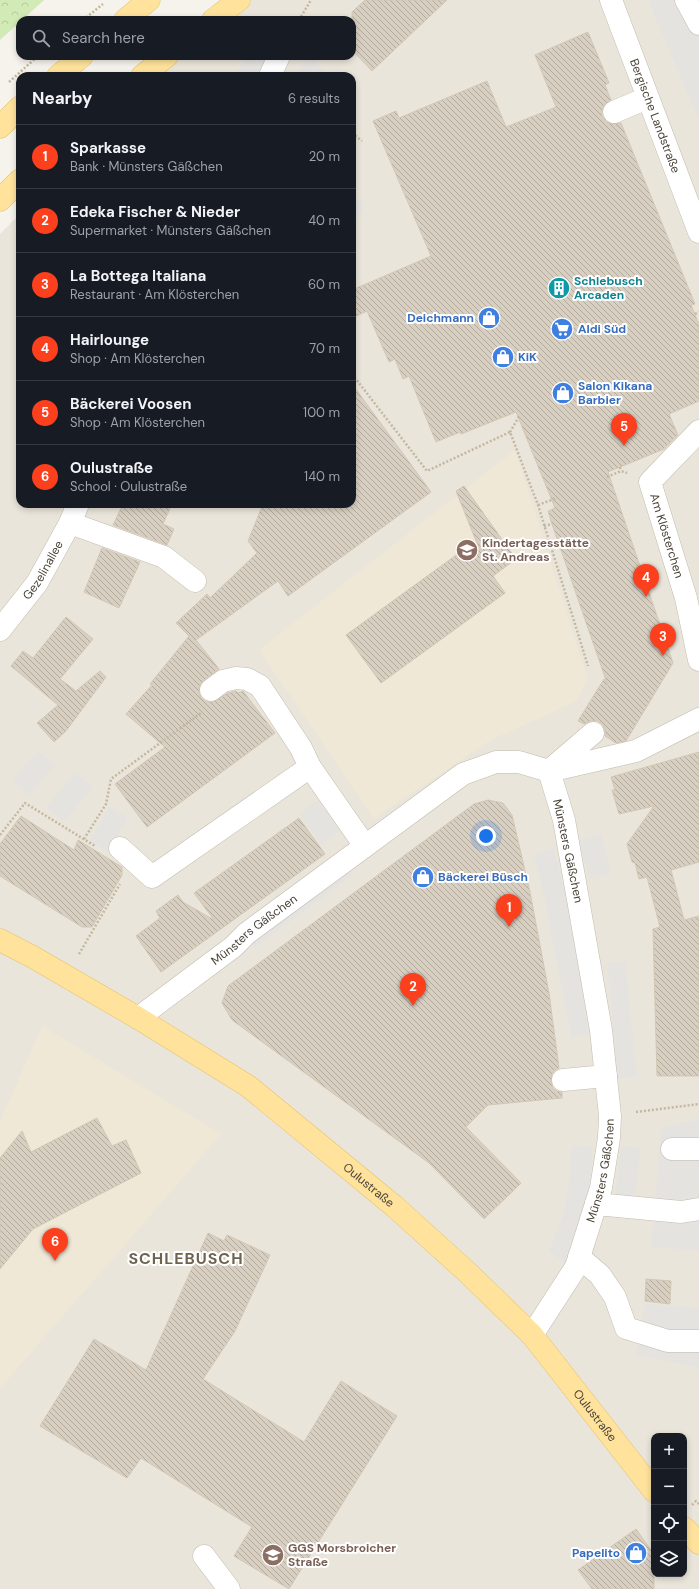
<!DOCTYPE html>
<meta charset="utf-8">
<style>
body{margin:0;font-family:"DM Sans",sans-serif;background:#242831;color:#f1f3f6}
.controls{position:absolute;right:12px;bottom:12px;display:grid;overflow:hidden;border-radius:8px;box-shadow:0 2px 6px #0003}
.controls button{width:36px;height:36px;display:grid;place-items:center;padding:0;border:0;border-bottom:1px solid #363941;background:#171b24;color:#f1f3f6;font:20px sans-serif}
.you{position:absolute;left:486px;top:836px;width:14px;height:14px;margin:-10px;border:3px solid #fff;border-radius:50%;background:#1a73e8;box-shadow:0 0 0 6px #1a73e833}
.badge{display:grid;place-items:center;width:26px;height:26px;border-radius:50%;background:#fc3f1d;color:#fff;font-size:13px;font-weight:700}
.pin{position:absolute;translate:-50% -33px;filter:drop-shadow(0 1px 2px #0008)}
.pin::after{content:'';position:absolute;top:21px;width:14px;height:12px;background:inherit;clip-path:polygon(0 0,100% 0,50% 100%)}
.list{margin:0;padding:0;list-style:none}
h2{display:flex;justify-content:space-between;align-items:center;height:52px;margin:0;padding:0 16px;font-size:17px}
h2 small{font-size:13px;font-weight:400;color:#9ea1a6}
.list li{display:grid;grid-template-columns:26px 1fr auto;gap:12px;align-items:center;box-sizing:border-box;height:64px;padding:0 16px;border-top:1px solid #363941}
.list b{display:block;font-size:15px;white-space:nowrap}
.list p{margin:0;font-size:13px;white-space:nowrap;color:#9ea1a6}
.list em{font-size:13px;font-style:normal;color:#9ea1a6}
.icon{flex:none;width:22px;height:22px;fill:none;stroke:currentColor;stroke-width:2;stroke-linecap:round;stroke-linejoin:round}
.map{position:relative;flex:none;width:699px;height:1589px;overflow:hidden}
.search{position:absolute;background:#171b24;box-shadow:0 2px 6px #0003;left:16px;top:16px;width:340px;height:44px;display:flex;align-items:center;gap:10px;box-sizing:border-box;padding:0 14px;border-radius:12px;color:#9ea1a6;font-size:15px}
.panel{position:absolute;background:#171b24;box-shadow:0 2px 6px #0003;left:16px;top:72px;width:340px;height:436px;border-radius:12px}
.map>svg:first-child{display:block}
.residential{fill:#eae5da;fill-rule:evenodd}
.education{fill:#efe8d6}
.forest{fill:url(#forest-crowns)}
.parking{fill:#e5e3e0}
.building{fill:url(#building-back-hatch);stroke:#d3c7b4}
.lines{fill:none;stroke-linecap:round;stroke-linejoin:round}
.minor-casing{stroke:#c2bbae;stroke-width:23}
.major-casing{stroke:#e6c16a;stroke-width:23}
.path{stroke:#c4b79f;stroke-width:2.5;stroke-dasharray:2 2;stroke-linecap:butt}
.minor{stroke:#fff;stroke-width:22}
.major{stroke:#ffe39c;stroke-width:22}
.labels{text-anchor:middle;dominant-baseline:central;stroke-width:4;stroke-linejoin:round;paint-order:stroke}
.street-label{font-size:12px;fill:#4b4439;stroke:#fff}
.culture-label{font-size:12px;font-weight:bold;fill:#0d838f;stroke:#fff;text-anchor:start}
.shop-label{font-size:12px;font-weight:bold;fill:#366cbe;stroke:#fff;text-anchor:start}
.education-label{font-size:12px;font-weight:bold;fill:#785e54;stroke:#fff;text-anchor:start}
.district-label{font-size:16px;font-weight:bold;letter-spacing:1px;fill:#6e6250;stroke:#fff}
</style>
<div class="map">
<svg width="699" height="1589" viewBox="0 0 699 1589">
<defs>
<pattern id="forest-crowns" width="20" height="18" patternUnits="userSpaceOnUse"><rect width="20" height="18" fill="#d2eab5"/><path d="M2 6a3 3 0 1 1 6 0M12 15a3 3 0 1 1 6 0" fill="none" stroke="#b6ca9c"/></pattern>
<pattern id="building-back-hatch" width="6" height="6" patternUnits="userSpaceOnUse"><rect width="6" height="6" fill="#d8cfc1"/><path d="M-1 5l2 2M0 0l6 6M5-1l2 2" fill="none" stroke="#b1aa9e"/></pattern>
</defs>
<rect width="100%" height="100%" fill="#f6f3ec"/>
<path class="residential" d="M251,0H699V1589H0V234L20,214V504H352V76H159L183,56H352V20H227ZM654,1436H684V1574H654Z"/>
<path class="education" d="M515,450L587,678L577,701L491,740L374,818L259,650Z
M42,1026L221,1134L0,1388V1122Z"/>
<path class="forest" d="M0,0H44L22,20H20V22L0,40Z"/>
<path class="parking" d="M648,0H699V121Z
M245,56H267L258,76H236Z
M307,56H308L329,76H297Z
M352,197L365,203L352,231Z
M38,751L55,765L29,795L12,780Z
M75,773L93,787L64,822L46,807Z
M318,800L340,831L321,845L299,814Z
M109,807L128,818L108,852L89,841Z
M601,834L611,873L590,879L578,841Z
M554,848L567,900L580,963L588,1034L571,1037L545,900L534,855Z
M348,867L353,875L254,948L248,939Z
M625,961L637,1077L618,1078L607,963Z
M699,1119V1251L651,1247L661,1128Z
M572,1145L592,1147L591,1176L587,1207L572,1251L565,1263L549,1251L563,1215L569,1180Z
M621,1146L641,1148L635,1199L615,1196Z
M645,1304L699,1308V1369L692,1366L636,1355Z"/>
<path class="building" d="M365,0H447L372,71L352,50V12Z
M588,32L609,83L605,85L611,100L604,105L602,110V116L606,122L612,124L621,123L695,304L691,305L699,324V401L669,414L678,435L664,449L608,472L673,663L626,741L616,743L605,736V731L603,725L598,721H590L584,724L578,721L604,679L608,686L552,524L548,511L555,508L516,412L461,434L460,432L436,442L409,376L403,379L395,359L389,362L367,311L352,318V290L431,256L373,121L396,111L399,118L487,81L506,127L556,107L535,55Z
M352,384L431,492L288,596L278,581L196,640L219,669L204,680L200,685L199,691L201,698L206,702H213L228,693L236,691L238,693L243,691L275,733L147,827L115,784L165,747L126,714L152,685L150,684L189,636L176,623L207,594L210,598L257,553L248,541L263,504H352Z
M464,486L516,559L493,576L505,593L381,683L346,635L470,545L473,549L478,546L456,491Z
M123,504H172L163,524L174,529L167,545L113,525Z
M102,548L140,562L119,608L84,592Z
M66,617L93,639L60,679L76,691L100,671L106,677L66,731L54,742L37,723L58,705L11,666L23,651L33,658Z
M699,752V862L671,870L684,920L699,916V1076H657L653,929L660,927L647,877L639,879L635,863L632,862L627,844L654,806L619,814L612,790H615L611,777Z
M488,800L503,803L512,815L530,892L549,993L559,1068L555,1070L552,1074L551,1082L553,1088L557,1091L562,1092V1098L488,1105L466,1127L521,1183L484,1219L429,1163L232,1020L222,1003L228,986L474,804Z
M21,816L74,850L78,840L122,867V875L92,927H82L0,876V844Z
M299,818L325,854L161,972L136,936L160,918L156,911L178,895L183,902L214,920L194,893Z
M97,1118L112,1146L126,1140L141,1173L33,1229L0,1269V1158L22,1131L31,1152Z
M208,1233L224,1241L227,1235L270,1255L235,1331L203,1379L304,1442L341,1381L397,1416L289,1589L234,1556L252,1527L141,1458L127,1478L40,1426L94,1339L146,1370Z
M646,1279L671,1281L670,1304L645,1301Z
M636,1529L654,1554V1589H592L578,1570Z"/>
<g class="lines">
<g class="minor-casing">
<g id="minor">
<path id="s1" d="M611,0L699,232"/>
<path d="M686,0L699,24"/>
<path d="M270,76L279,56"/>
<path d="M614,112L647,98"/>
<path id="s2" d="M699,431L650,482L686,598L699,660"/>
<path d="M70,523L164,557L195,581"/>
<path id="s3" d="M0,630L37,583L70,523L78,504"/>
<path d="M211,690L223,681L236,678L247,679L260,686L301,748L310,767"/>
<path d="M551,769L593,733"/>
<path d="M549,771L636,751L699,719"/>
<path d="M120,848L152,877L310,767L365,846"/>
<path id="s4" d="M138,1018L233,947L247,933L463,774L496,762H519L549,771"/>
<path d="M563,1080L606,1076"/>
<path d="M672,1149H699"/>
<path d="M596,1204L681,1212L699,1209"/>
<path d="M579,1257L600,1275L615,1297L626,1328L668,1341H699"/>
<path id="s5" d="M532,1335L576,1267L601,1188L609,1138L610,1116L601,1030L564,820L549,771"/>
<path d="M204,1556L229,1589"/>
</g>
</g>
<g class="major-casing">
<g id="major">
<path d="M125,20L149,0"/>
<path d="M213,20L239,0"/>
<path d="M58,76L82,56"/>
<path d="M142,76L167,56"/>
<path d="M0,127L20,107"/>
<path d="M0,200L20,180"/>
<path id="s6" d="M0,940L33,957L138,1018L248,1086L394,1206L467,1272L532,1335L654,1491"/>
<path d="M684,1528L699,1543"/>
</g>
</g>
<path class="path" d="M83,20L103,4
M299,20L311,0
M9,82L38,56
M352,133L362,141
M695,314L699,312
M352,374L427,471L510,432L538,505L588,666
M510,432L520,415
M620,467L621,471
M607,477L621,471L627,473
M538,505L557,498
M544,526L552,524
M0,835L25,803L95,846
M84,839L106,804L111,779L201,713
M79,954L120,884
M636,1112L699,1104
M692,1505L696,1501L699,1504"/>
<use href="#minor" class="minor"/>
<use href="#major" class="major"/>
</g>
<defs>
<g id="building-disc" transform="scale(1.15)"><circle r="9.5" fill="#0f9aa8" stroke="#fff"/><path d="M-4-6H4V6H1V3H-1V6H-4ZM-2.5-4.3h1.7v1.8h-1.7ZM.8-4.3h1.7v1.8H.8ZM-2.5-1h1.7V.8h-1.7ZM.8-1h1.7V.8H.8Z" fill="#fff"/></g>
<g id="shop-disc" transform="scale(1.15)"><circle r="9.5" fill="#3f7fe0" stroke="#fff"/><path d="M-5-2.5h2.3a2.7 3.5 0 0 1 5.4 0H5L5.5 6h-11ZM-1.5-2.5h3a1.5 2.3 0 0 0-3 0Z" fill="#fff"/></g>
<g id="supermarket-disc" transform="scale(1.15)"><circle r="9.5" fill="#3f7fe0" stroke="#fff"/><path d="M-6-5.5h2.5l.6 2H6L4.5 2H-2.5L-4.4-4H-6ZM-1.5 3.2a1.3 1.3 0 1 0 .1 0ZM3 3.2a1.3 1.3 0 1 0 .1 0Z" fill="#fff"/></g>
<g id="school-disc" transform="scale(1.15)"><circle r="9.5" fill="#8d6e63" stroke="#fff"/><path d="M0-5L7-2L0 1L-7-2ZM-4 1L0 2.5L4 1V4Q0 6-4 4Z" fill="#fff"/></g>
</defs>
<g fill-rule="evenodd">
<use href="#building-disc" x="559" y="288"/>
<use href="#shop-disc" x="489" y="318"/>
<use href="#supermarket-disc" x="562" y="329"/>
<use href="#shop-disc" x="503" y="357"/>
<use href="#shop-disc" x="563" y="393"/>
<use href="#school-disc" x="467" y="550"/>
<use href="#shop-disc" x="423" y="877"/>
<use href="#shop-disc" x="636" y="1553"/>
<use href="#school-disc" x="273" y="1555"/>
</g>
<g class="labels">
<g class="street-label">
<text stroke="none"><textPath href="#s1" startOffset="124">Bergische Landstraße</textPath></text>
<text stroke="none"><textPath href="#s2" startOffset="127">Am Klösterchen</textPath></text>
<text stroke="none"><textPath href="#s3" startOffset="74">Gezelinallee</textPath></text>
<text transform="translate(568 851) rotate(78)">Münsters Gäßchen</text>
<text stroke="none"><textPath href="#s4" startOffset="146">Münsters Gäßchen</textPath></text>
<text stroke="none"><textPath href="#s5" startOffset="181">Münsters Gäßchen</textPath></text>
<text stroke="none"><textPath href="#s6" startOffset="444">Oulustraße</textPath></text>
<text stroke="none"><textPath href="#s6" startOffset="768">Oulustraße</textPath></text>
</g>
<g class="culture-label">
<text x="574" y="281">Schlebusch<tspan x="574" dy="14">Arcaden</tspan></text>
</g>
<g class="shop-label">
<text x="474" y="318" text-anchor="end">Deichmann</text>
<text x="578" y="329">Aldi Süd</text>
<text x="518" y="357">KiK</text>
<text x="578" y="386">Salon Kikana<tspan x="578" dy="14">Barbier</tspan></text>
<text x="438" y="877">Bäckerei Büsch</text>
<text x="620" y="1553" text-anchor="end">Papelito</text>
</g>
<g class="education-label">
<text x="482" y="543">Kindertagesstätte<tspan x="482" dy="14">St. Andreas</tspan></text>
<text x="288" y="1548">GGS Morsbroicher<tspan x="288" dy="14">Straße</tspan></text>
</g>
<g class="district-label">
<text x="186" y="1258">SCHLEBUSCH</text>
</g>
</g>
</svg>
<div class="controls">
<button>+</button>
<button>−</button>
<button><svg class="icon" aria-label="locate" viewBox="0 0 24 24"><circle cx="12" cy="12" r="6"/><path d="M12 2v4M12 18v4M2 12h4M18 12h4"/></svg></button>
<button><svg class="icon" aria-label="layers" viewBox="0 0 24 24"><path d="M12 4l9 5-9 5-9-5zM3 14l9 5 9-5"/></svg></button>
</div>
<div class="you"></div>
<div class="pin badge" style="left:509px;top:927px">1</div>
<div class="pin badge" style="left:413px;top:1006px">2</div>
<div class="pin badge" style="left:663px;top:656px">3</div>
<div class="pin badge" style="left:646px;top:597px">4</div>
<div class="pin badge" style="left:624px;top:446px">5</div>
<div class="pin badge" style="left:55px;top:1261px">6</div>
<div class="search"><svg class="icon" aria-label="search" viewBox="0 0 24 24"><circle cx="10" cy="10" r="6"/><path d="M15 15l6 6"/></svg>Search here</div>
<section class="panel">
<h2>Nearby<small>6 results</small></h2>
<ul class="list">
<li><span class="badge">1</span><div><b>Sparkasse</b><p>Bank · Münsters Gäßchen</p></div><em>20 m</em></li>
<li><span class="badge">2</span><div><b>Edeka Fischer &amp; Nieder</b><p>Supermarket · Münsters Gäßchen</p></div><em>40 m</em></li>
<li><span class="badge">3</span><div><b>La Bottega Italiana</b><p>Restaurant · Am Klösterchen</p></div><em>60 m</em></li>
<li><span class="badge">4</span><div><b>Hairlounge</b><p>Shop · Am Klösterchen</p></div><em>70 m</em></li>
<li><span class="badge">5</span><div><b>Bäckerei Voosen</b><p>Shop · Am Klösterchen</p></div><em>100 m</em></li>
<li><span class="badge">6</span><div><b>Oulustraße</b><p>School · Oulustraße</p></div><em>140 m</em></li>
</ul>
</section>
</div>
